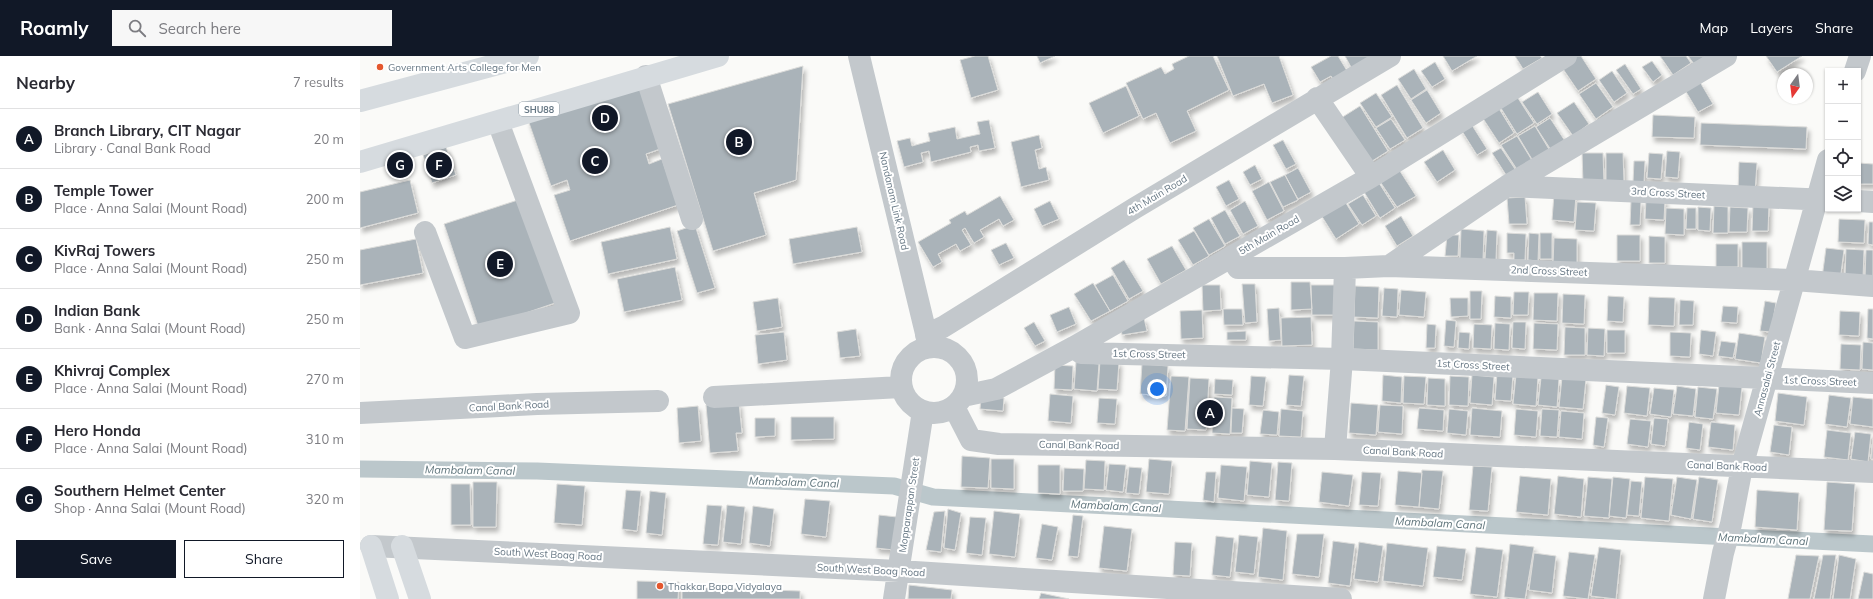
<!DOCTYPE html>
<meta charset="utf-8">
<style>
body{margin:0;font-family:Mulish,sans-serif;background:#f7f7f7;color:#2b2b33}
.controls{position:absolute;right:12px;top:12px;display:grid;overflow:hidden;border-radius:0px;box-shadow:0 1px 3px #0004}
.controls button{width:36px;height:36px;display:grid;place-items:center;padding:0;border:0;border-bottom:1px solid #e1e1e2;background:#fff;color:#2b2b33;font:20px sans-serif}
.compass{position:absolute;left:1417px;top:12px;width:36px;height:36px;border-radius:50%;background:#fff;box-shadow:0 1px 3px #0004;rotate:194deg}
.you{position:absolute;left:797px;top:333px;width:14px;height:14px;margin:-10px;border:3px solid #fff;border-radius:50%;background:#1a73e8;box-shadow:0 0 0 6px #1a73e833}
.badge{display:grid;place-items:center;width:26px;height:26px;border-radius:50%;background:#111827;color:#fff;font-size:13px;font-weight:700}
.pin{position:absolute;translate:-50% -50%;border:2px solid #fff;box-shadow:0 1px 4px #0006}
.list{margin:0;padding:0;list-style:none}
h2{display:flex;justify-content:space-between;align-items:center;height:52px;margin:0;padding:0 16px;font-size:17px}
h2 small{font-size:13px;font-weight:400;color:#7c7c81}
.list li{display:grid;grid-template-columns:26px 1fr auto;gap:12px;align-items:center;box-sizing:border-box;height:60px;padding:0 16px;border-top:1px solid #e1e1e2}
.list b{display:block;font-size:15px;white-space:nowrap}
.list p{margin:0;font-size:13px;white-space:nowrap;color:#7c7c81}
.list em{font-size:13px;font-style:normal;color:#7c7c81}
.actions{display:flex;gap:8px;padding:12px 16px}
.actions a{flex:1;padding:9px 0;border:1px solid #111827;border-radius:0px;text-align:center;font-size:14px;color:#111827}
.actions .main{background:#111827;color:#fff}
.icon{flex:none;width:22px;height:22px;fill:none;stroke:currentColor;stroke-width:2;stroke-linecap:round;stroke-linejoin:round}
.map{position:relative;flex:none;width:1513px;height:543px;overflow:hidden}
header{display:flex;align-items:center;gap:24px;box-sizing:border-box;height:56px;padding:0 20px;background:#111827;color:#fff}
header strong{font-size:19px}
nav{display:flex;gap:22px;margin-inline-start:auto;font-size:14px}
.search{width:280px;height:36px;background:#f7f7f7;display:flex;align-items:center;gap:10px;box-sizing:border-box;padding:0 14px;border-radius:0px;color:#7c7c81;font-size:15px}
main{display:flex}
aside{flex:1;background:#fff}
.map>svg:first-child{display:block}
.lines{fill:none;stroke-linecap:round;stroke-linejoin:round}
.canal{stroke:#bbc7cb;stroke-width:17}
.building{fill:#aab3b9;stroke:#dcdcda;filter:url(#shadow)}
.minor{stroke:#c3c8cc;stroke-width:22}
.major{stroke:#d6dbdf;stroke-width:22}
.poi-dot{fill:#e4572e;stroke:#fff;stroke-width:1.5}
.labels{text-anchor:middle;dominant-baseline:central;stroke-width:4;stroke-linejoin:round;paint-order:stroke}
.shield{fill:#fff;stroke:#939fa8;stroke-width:1}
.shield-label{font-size:9px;font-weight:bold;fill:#657683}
.poi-label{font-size:10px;fill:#657683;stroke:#fff;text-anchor:start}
.street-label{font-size:10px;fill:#657683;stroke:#fff}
.water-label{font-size:11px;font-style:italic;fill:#60757c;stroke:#fff}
</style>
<header>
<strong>Roamly</strong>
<div class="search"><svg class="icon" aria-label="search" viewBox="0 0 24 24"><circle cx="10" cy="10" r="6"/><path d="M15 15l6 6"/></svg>Search here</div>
<nav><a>Map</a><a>Layers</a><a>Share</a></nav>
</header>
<main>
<aside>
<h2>Nearby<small>7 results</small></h2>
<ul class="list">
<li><span class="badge">A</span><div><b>Branch Library, CIT Nagar</b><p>Library · Canal Bank Road</p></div><em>20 m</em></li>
<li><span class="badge">B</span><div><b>Temple Tower</b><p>Place · Anna Salai (Mount Road)</p></div><em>200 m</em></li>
<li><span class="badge">C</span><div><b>KivRaj Towers</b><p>Place · Anna Salai (Mount Road)</p></div><em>250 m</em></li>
<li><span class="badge">D</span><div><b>Indian Bank</b><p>Bank · Anna Salai (Mount Road)</p></div><em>250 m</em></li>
<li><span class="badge">E</span><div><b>Khivraj Complex</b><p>Place · Anna Salai (Mount Road)</p></div><em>270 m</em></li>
<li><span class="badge">F</span><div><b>Hero Honda</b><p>Place · Anna Salai (Mount Road)</p></div><em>310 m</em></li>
<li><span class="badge">G</span><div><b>Southern Helmet Center</b><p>Shop · Anna Salai (Mount Road)</p></div><em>320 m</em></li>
</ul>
<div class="actions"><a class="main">Save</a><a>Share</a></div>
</aside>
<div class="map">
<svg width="1513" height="543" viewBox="0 0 1513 543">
<defs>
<filter id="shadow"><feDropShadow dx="2.5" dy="4.5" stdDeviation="2" flood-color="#0004"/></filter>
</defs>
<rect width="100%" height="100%" fill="#fafaf8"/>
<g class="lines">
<path class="canal" d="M0,413L177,415L534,430L573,441C886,455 1200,475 1513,488"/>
</g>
<path class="building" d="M615,0H628L638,34L611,42L600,4Z
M677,0H695L680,7Z
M829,0H853L869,34L827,55L836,75L810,87L796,57L783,63L766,27L801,11L805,18L814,13L812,8Z
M857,0H919L933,39L912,47L904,28L873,40Z
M971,0H978L989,18L975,26L971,20L960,26L951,11Z
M985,0H1013L992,13Z
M1083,0H1117L1092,15Z
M1155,0H1180L1182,2L1163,13Z
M1216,0H1221L1236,23L1218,35L1201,10Z
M1300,0H1326L1331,7L1313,19Z
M1328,0H1346L1334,8Z
M1406,0H1442L1417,16Z
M1292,5L1302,19L1293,26L1282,11Z
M1075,6L1085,23L1072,31L1061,15Z
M1265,8L1281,33L1273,38L1256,14Z
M443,10L436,124L394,137L406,179L353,195L308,48Z
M1054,13L1066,33L1051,43L1038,23Z
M1252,15L1267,37L1254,46L1239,24Z
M1340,26L1353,48L1338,56L1325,34Z
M278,27L300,93L286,98L289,108L302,103L318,149L210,185L194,139L210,134L207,124L191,130L168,64Z
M1236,27L1253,51L1236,63L1219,38Z
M1037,29L1063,72L1047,82L1021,39Z
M766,30L779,60L743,77L729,47Z
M1067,34L1081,57L1066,67L1051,44Z
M1178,36L1192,58L1177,68L1162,46Z
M1016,37L1032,61L1016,71L1000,47Z
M1156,39L1174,67L1157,78L1139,49Z
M1214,46L1229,68L1213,80L1197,57Z
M1000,50L1028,95L1009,107L981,62Z
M1138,51L1154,77L1139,87L1122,61Z
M1293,59L1335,61L1334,82L1292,81Z
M1190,62L1205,85L1191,94L1176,71Z
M1031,63L1045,84L1030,93L1016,72Z
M629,64L635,92L619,95L618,89L610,91L611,96L571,106L569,95L561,97L563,106L544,111L537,85L550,82L552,90L570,85L568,77L595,71L597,83L620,78L617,66Z
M1110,66L1127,93L1117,99L1100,72Z
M1341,67L1447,71L1446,93L1340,89Z
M1175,70L1190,95L1173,105L1158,80Z
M679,79L682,92L675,94L679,113L686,111L689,124L661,131L651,86Z
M1157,80L1173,106L1158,115L1141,89Z
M923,84L936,108L926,113L913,89Z
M86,91L96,119L72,127L63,99Z
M1141,92L1157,116L1148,122L1132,97Z
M1083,94L1095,114L1077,126L1064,106Z
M1307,95L1320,96L1318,122L1305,121Z
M1222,97H1243L1244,127H1223Z
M1246,97H1263L1264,126H1246Z
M1289,97L1303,98L1301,123L1287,122Z
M1274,105H1285L1284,127L1273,126Z
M1379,106L1397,107L1395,136L1378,135Z
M1499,107L1513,108V128H1498Z
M895,109L902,123L890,129L883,116Z
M938,112L951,136L938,143L925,119Z
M1038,112L1056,140L1037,151L1019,124Z
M925,119L938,144L923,151L910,126Z
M50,124L58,157L0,172V136Z
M869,124L879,143L866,150L856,131Z
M909,126L924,155L907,164L892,135Z
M1019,127L1035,152L1020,162L1004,136Z
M1194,138L1216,139L1214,166L1192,164Z
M1003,139L1016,160L1002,169L988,148Z
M640,140L654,164L643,170L639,163L620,174L624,181L614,187L605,172L602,174L611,189L600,195L596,188L578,198L582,206L573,211L558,186L591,167L589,164L605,155L607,159Z
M1165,141L1167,168H1149L1147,142Z
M161,143L195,247L119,273L84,168Z
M1286,143L1305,144L1304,164L1285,163Z
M984,144L999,168L976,183L961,159Z
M690,145L699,163L682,170L674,153Z
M885,145L898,170L883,178L870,154Z
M1271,145H1281L1280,169H1270Z
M1217,146L1236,147L1234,175L1215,174Z
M1393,148H1409L1408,175H1392Z
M1354,150L1368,151V177H1353Z
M1338,151L1351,152L1350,175L1338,174Z
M1370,151L1388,152L1387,176H1369Z
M1306,152L1324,153V179L1305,178Z
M1327,152H1336V173H1326Z
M865,154L880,180L865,188L851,162Z
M1041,160L1053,180L1037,190L1025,170Z
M849,163L865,190L849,199L833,172Z
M1479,163L1505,164L1504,187L1478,186Z
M1509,166H1513V189L1508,188Z
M335,169L355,232L337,237L317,175Z
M310,171L317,203L248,218L241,186Z
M497,171L502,196L433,208L429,183Z
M1101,173L1124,175L1123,204L1100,203Z
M1127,174L1137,175L1136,204L1125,203Z
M834,175L849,200L833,209L818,184Z
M1147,177L1166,178L1165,204H1154V197H1147Z
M1169,177L1179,178L1178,205L1168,204Z
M1180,177H1192V203H1180Z
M1087,179H1099L1098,200H1085Z
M1257,179H1280V205H1257Z
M1289,180L1305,181V207H1289Z
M1194,182L1217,183V208H1193Z
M56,183L63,217L0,229V194Z
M1382,186H1407V215H1382Z
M646,187L654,202L639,209L631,194Z
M1356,188H1378V211H1356Z
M812,190L826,214L801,228L787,203Z
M1466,192L1484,194L1480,225L1462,222Z
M1486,193L1504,194L1503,222L1485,221Z
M1506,194H1513V221H1505Z
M764,204L783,235L769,243L751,212Z
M315,211L322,244L264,256L257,223Z
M753,219L768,245L750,255L735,229Z
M931,226H950L952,253L931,254Z
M733,227L750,255L731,265L714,238Z
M882,228H895L897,266L885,267Z
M842,229H860L861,254L843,255Z
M951,229H975L976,259H952Z
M995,230L1019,231L1018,262L994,261Z
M1024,232L1038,233L1037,261L1022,260Z
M1041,234L1066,236L1064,261L1039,259Z
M1110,235H1122L1121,263H1110Z
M1154,236H1169L1168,259H1153Z
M1174,237H1198L1197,265L1173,264Z
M1203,238L1225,239L1224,268L1202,267Z
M1135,240L1151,241V262L1134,261Z
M1248,240L1264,241L1263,266L1247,265Z
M1289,241L1315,242L1314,270L1288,269Z
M418,242L422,271L397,275L393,246Z
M1090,242H1108V260L1091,261Z
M1320,244L1334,245L1333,269H1319Z
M1405,245L1416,247L1411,276L1400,275Z
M1363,250L1378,251L1377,267L1361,266Z
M709,251L716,268L697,276L690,259Z
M919,252L921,284L909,285L907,253Z
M863,253H882L883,269H864Z
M1508,253H1513V283L1507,282Z
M842,254L843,282L821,283L820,255Z
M1480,255L1500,256L1499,280L1479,279Z
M951,261L952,289L922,290L921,262Z
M784,262L787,275L762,279L760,266Z
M1086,264L1096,265L1094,291L1084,290Z
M994,265L1018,266V294L993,293Z
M674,266L685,285L675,290L664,272Z
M1153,266H1166L1165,293L1152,292Z
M1135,267L1150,268L1149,294L1134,293Z
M1174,267L1198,268L1197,294L1173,293Z
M1067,268L1076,269L1075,292H1066Z
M1114,268L1132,269L1131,293L1113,292Z
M1205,271L1225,272V299H1204Z
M1228,272L1245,273L1244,300L1227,299Z
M496,273L500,300L480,302L477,276Z
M1247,274H1265V297H1247Z
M1341,274L1356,276L1353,300L1339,298Z
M886,275V284H867V276Z
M424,276L427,304L398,308L395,279Z
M1099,276L1110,277L1109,293L1098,292Z
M1310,276L1331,277L1330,301L1310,300Z
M1379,277L1405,281L1401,307L1375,303Z
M1361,285L1376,287L1373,302L1358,300Z
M1503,286L1513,287V314L1502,313Z
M1481,288L1501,289L1500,314L1480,313Z
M740,305L759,306L757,334L738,333Z
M716,306L739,308L737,335L714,333Z
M782,308L808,310L806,340L780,338Z
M695,309L713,310L712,334L694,333Z
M1137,317L1153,318L1151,345L1135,344Z
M929,319L944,320L941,350L926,349Z
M1023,319L1042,321L1041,347L1022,345Z
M1112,319L1134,321L1132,349L1110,347Z
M1156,319L1178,321L1176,350L1153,348Z
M811,320L829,321L825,375L807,374Z
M891,320L906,321L903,350L889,349Z
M1044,320L1066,321L1064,348L1043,347Z
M1090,320L1109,321L1108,350L1089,349Z
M1202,321L1226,323L1223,353L1199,351Z
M830,322L849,323L846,374L827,373Z
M1068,322L1085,323V350L1067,349Z
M1181,322L1199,323L1197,351L1178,349Z
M855,323L873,324L872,339L854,338Z
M1246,329L1259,331L1255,359L1242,357Z
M1359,329L1382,331L1379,359L1356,357Z
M1267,330L1290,332L1287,360L1264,357Z
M1317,330L1336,333L1333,360L1313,358Z
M1338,331L1357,333L1353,363L1335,361Z
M1294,332L1314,334L1311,361L1290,358Z
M1418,337L1447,341L1444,369L1415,365Z
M690,338L713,340L711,367L688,365Z
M1469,339L1491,342L1487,371L1465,368Z
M621,341L644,342L643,355L620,353Z
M854,341L872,342L870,378L852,377Z
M1493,341L1513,343V371L1490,368Z
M739,342L757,343L755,368L737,367Z
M379,347L382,377H376L378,395L350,397L346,349Z
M991,347L1018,349L1016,379L989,377Z
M1020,349L1043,350L1042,378L1018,376Z
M338,350L341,385L319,387L317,352Z
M872,352L884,353L882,377H871Z
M1059,352L1084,354L1083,375L1057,373Z
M1112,352L1142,355L1140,381L1110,379Z
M921,353L943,355L941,381L919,380Z
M1089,353L1108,355L1106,379L1087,377Z
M1156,353L1178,355L1176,381L1154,379Z
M1182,353L1199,354L1197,381L1180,380Z
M903,354L919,356L917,379L900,378Z
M1201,355L1224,357L1222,383L1199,381Z
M431,361H474V383L431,384Z
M1236,361L1248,362L1244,391L1233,389Z
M395,362H415V380L395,381Z
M1294,362L1308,363L1305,390L1291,388Z
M1270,363L1291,365L1288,391L1267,388Z
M1329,366L1343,368L1340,394L1326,392Z
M1351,366L1375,369L1373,394L1348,391Z
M1414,369L1432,371L1429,399L1410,396Z
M1467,374L1491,377L1488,404L1464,401Z
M1495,376L1511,378L1508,406L1491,403Z
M1513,383V403H1511Z
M602,400L630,402L628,432L601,431Z
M631,403H654V433L631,432Z
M789,403L812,405L809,438L786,436Z
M726,404L745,405L744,434L724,433Z
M890,405L912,407L909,441L887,439Z
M918,406L932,407L929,445L915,444Z
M749,408L766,409L763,436L746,434Z
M678,409H700V438L678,437Z
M861,409L887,411L884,445L858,442Z
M1113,410L1132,411L1128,455L1109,454Z
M769,411L782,412L779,438L766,437Z
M704,412L724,413L723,435H703Z
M1062,414L1083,415L1079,453L1059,451Z
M1038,415L1062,417L1059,451L1035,449Z
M846,416H856L854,446L843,444Z
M962,416L993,419L989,450L959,446Z
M1002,416L1021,417L1018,450L999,449Z
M1160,420L1191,423L1188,459L1156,456Z
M1198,420L1224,423L1221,461L1194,458Z
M1228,421L1252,423L1249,462L1224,460Z
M1253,421L1270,423L1266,462L1249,460Z
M1285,421L1313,423L1309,465L1281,462Z
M1317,421L1337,424L1331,463L1311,459Z
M1339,421L1358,424L1352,466L1333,463Z
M1271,425L1282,426L1279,460L1267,459Z
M113,426H137L136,471H113Z
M1467,426L1495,428L1492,475L1464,474Z
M91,428H110L111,469H91Z
M197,428L225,430L222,469L194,467Z
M266,434L281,435L277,475L262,473Z
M1397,434L1439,437L1437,474L1395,471Z
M290,435L306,437L302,479L286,477Z
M445,443L470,445L466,481L441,478Z
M347,449L362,450L358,489L343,488Z
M367,449L385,451L381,488L363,486Z
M393,450L414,453L410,490L389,487Z
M588,453L601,457L595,494L584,492Z
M585,455L581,496L566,494L574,456Z
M634,455L660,458L655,501L629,498Z
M519,459L537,461L534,494L516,492Z
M713,459L723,460L718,501L708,500Z
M610,461L626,462L622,499L606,497Z
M682,468L698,471L692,504L676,502Z
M744,470L772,473L767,515L739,512Z
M903,472L927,475L923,524L898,521Z
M937,478H964L959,521L932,518Z
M879,479L898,481L894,518L875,516Z
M856,480L874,482L870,521L852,519Z
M973,485L995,488L990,530L968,527Z
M815,486L832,487L830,520L813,519Z
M999,486L1023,490L1018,526L994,523Z
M1027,487L1068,492L1063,530L1023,525Z
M1150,488L1174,491L1165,543L1144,541Z
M1077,490L1106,493L1102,524L1073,521Z
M1116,491L1143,494L1137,541L1110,538Z
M1239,491L1261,494L1256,543L1231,540Z
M1209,496L1235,499L1228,543L1203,540Z
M1174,497L1196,500L1192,537L1169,534Z
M1436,499L1459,500L1450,543H1428Z
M1463,499H1476L1470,543H1454Z
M1479,499L1496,503L1490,543H1473Z
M1504,516L1513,518V543H1498Z
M277,525L319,526L318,543H277Z
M549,529L592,534L591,543H548Z
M322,531L440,535V543H322Z
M681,537L709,543H679Z"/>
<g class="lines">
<path class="minor" d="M499,0L569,290
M1495,15L1500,0
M286,20L332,163
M957,42L1011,121
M1147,130L1468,144
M1498,145L1513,146
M65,176L105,282L209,257L138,66
M871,201L878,212H985L1029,210L1434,224L1513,230
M1029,210L1147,130L1366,0
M566,279L583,271L775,152L1030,0
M541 324a33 33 0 1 1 66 0a33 33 0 1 1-66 0Z
M714,291L721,297L982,303L1513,327
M603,340L636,333L714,291L1011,121L1206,0
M354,341L541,331
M594,351L611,384L639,388L975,393L1513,416
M0,357L177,348L298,345
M975,393L982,303L985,212
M11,490L539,515L981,543
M534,543L563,355
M1354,543L1363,497L1371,468L1382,411L1468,104"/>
<path class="major" d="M0,45L168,0
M0,106L358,0
M11,490L28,543
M42,490L60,543"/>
</g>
<g class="poi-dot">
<circle cx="20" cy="11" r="4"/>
<circle cx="300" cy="530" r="4"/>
</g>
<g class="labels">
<rect class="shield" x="159" y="46" width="40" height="14" rx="3"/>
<g class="shield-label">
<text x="179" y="53">SHU88</text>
</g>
<g class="poi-label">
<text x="28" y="11">Government Arts College for Men</text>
<text x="308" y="530">Thakkar Bapa Vidyalaya</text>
</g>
<g class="street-label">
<text transform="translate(1308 137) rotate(3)">3rd Cross Street</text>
<text transform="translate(797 139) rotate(-31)">4th Main Road</text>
<text transform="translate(534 145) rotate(77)">Nandanam Link Road</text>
<text transform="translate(909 179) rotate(-30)">5th Main Road</text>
<text transform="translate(1189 215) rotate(2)">2nd Cross Street</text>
<text transform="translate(789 298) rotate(1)">1st Cross Street</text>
<text transform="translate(1113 309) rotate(3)">1st Cross Street</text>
<text transform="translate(1407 323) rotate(-75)">Annasalai Street</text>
<text transform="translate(1460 325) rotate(2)">1st Cross Street</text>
<text transform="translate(149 350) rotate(-3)">Canal Bank Road</text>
<text transform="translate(719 389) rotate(1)">Canal Bank Road</text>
<text transform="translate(1043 396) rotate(3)">Canal Bank Road</text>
<text transform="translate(1367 410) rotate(2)">Canal Bank Road</text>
<text transform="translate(549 449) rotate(-82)">Mopparappan Street</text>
<text transform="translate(188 498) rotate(3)">South West Boag Road</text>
<text transform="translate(511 514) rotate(3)">South West Boag Road</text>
</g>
<g class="water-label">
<text transform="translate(110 414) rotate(1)">Mambalam Canal</text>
<text transform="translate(434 426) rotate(2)">Mambalam Canal</text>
<text transform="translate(756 450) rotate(3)">Mambalam Canal</text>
<text transform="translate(1080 467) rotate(3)">Mambalam Canal</text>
<text transform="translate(1403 483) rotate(3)">Mambalam Canal</text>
</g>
</g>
</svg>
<div class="controls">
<button>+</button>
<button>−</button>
<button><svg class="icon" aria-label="locate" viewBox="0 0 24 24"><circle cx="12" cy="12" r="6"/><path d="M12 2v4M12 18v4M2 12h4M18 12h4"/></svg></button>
<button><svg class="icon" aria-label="layers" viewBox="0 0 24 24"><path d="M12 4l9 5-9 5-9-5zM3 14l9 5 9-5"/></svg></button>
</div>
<svg class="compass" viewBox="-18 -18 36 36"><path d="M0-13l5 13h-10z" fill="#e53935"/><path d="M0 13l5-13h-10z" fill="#7c7c81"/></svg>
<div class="you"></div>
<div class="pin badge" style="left:850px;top:357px">A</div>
<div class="pin badge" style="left:379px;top:86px">B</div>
<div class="pin badge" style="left:235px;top:105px">C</div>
<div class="pin badge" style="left:245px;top:62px">D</div>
<div class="pin badge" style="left:140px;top:208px">E</div>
<div class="pin badge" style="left:79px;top:109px">F</div>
<div class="pin badge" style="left:40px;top:109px">G</div>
</div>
</main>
